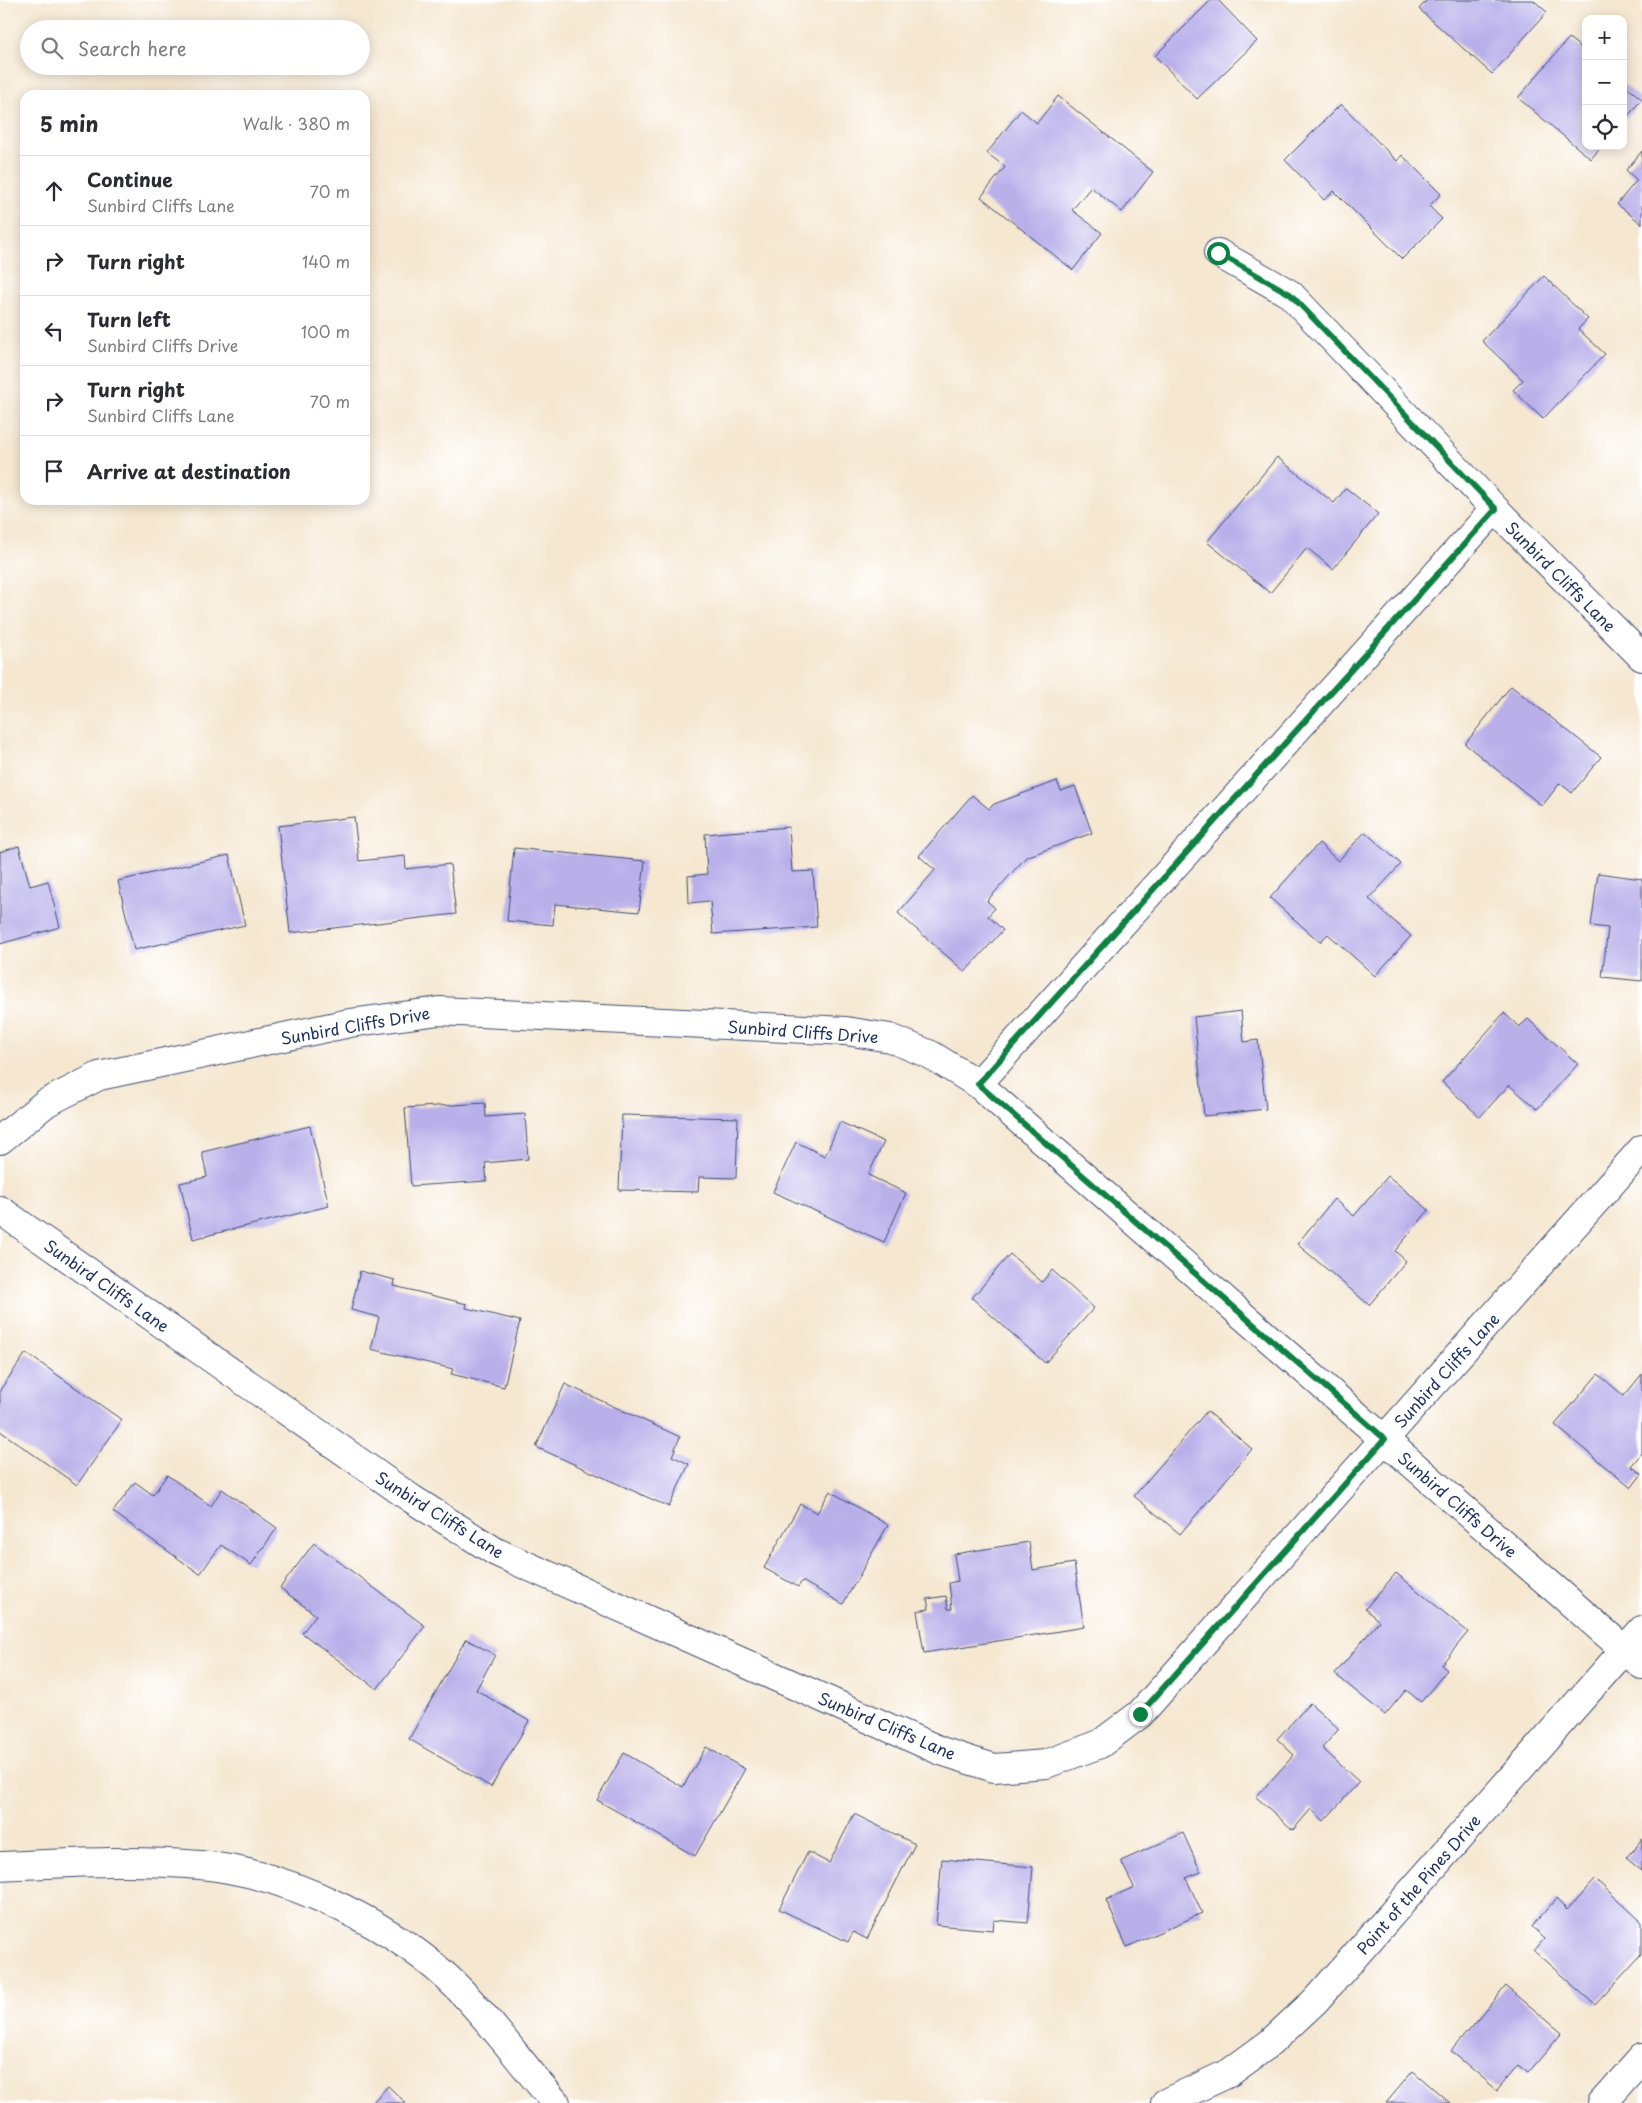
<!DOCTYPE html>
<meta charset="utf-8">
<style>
body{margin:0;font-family:"Playpen Sans",sans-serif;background:#f7f7f7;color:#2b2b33}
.controls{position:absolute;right:15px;top:15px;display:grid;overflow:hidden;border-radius:10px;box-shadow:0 2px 12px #0003}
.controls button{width:45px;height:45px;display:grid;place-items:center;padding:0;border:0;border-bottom:1px solid #e1e1e2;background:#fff;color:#2b2b33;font:25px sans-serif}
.stop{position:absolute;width:15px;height:15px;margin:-11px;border:4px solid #0b8043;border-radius:50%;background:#fff}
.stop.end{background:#0b8043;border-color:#fff;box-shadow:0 1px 5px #0008}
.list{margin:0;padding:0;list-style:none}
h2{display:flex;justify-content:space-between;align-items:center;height:65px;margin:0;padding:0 20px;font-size:21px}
h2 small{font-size:16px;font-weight:400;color:#7c7c81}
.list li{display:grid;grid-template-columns:32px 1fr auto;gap:15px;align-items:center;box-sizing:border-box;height:70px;padding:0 20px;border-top:1px solid #e1e1e2}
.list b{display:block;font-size:19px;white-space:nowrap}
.list p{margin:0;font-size:16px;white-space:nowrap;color:#7c7c81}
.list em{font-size:16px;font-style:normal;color:#7c7c81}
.icon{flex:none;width:28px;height:28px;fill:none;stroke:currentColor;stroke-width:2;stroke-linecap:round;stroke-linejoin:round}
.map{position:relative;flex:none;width:1642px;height:2103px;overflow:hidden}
.search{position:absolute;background:#fff;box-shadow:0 2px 12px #0003;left:20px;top:20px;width:350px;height:55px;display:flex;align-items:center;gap:12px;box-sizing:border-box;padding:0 18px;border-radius:28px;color:#7c7c81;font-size:19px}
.panel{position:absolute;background:#fff;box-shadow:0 2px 12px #0003;left:20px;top:90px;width:350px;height:415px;border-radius:15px}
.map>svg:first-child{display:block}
.building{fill:#b9b0ea}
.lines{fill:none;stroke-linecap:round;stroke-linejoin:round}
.street-casing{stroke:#3c4b6f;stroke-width:30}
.street{stroke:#fff;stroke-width:28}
.route{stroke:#0b8043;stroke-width:6}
.labels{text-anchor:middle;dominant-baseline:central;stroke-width:4;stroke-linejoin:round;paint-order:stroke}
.street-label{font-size:16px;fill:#1b2f5e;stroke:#fff}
</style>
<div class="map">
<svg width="1642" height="2103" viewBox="0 0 1642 2103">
<rect width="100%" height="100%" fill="#fff"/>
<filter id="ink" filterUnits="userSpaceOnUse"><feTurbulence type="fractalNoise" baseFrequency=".02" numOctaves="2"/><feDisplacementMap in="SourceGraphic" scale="10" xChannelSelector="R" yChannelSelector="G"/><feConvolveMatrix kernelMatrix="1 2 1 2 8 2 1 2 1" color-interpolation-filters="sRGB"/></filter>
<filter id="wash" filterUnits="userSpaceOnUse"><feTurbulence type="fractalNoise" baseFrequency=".0096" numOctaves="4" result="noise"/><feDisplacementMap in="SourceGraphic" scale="20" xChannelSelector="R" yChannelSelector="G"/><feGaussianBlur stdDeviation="1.12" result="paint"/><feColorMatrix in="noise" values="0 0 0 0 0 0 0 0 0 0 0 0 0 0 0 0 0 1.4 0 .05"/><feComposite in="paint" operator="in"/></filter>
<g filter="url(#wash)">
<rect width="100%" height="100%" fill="#f5e7d0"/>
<g id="blocks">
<path class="building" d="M1211,0H1218L1257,41L1197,99L1155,56Z
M1427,0H1533L1547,12L1492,74L1419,9Z
M1569,38L1586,52V146H1602L1591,159L1518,98Z
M1623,84L1642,99L1623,122Z
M1058,96L1153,172L1122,212L1091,187L1072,210L1102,233L1073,270L981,197L1005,167L987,153L1021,110L1037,123Z
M1341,104L1397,161L1402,155L1441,194L1429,206L1442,219L1402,259L1334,191L1324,200L1285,160Z
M1642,151V224L1617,204L1637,180L1626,170Z
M1544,276L1588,319L1578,329L1605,354L1543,419L1513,390L1523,380L1482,341Z
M1277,457L1334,503L1346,488L1378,514L1333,569L1307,548L1270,593L1207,542Z
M1511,686L1601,757L1572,793L1560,783L1542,806L1465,744Z
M1057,781L1061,791L1075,786L1092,833L1026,857L987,901L995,908L988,916L1003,930L965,972L898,913L935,870L919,856L972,795L989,809L994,804Z
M354,817L359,861L405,856L406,869L450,864L456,914L290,933L278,826Z
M789,827L792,872L813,871L817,927L713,934L710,901L689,903L688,876L707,874L705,834Z
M1365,832L1401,864L1369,899L1411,936L1375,976L1328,934L1320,942L1270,898L1319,843L1338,861Z
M19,846L30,886L48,881L60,927L0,944V852Z
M514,848L645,861L639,912L555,904L553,925L507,921Z
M229,855L245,925L134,950L118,881Z
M1598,873L1642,879V981L1602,977L1608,928L1591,926Z
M1241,1011L1244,1042L1258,1040L1266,1109L1204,1116L1194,1017Z
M1504,1013L1519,1027L1528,1019L1578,1064L1537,1109L1509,1085L1480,1117L1442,1082Z
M485,1103L486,1117L525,1114L528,1159L485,1163L487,1181L411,1186L405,1108Z
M622,1115L738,1118L736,1178L699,1177L698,1192L619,1190Z
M840,1122L884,1142L868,1175L906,1193L884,1242L773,1192L796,1142L825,1156Z
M310,1126L329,1206L193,1239L180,1183L207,1177L202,1152Z
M1388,1176L1429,1210L1395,1251L1406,1261L1369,1305L1297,1244L1334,1199L1354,1216Z
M1010,1254L1042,1282L1052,1270L1094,1308L1045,1363L972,1298Z
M360,1271L395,1280L394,1286L467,1304L466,1308L520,1321L504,1387L451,1374L453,1369L371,1349L379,1317L351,1310Z
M26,1353L122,1420L77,1485L0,1431V1390Z
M1598,1374L1624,1396L1642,1374V1453L1631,1466L1642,1474L1631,1488L1555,1425Z
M565,1384L680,1437L672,1456L689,1464L669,1507L536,1447Z
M1207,1411L1252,1449L1180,1534L1134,1496Z
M167,1475L211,1506L222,1489L277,1528L251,1565L221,1545L200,1574L113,1512L135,1482L153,1495Z
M830,1491L888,1525L843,1604L802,1581L798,1587L764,1568L800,1504L817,1513Z
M1029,1542L1033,1570L1074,1563L1084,1627L924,1653L917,1611L929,1609L927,1599L946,1596L948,1609H952L949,1583L958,1581L954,1554Z
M314,1543L425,1626L377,1689L302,1633L316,1615L280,1588Z
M1396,1573L1468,1632L1441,1665L1447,1670L1421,1702L1406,1690L1385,1715L1335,1674L1379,1621L1365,1609Z
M466,1639L495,1655L476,1690L529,1721L491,1787L409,1739Z
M1310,1703L1339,1729L1322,1748L1359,1782L1324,1821L1311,1809L1293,1830L1256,1797L1294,1755L1277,1739Z
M706,1747L745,1769L695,1856L597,1800L624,1753L683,1787Z
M854,1814L915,1844L867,1939L853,1932L848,1942L779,1909L808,1852L829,1863Z
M1183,1833L1201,1872L1186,1878L1202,1913L1127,1947L1106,1900L1134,1887L1121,1861Z
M1642,1839V1871L1626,1858Z
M942,1859L1033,1867L1028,1923L994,1920L993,1930L936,1925Z
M1595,1879L1642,1922V1954L1595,2005L1534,1951L1544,1939L1531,1927L1556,1899L1567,1910Z
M1506,1986L1562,2033L1528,2073L1518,2065L1497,2090L1451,2051Z
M1413,2071L1450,2103H1386Z
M388,2086L406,2103H372Z"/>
</g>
</g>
<g filter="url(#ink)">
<use href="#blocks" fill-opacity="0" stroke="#3c4b6f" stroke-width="1"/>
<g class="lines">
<g class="street-casing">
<path id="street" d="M1218,253L1290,294L1495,509L1642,657
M978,1084L1495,509
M0,1140L46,1103L99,1076L350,1023L439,1011L846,1031L890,1038L931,1055L978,1084L1642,1665
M0,1210L412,1499L496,1552L941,1751L994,1768L1046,1764L1100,1744L1140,1714L1642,1149
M0,1866C67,1863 133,1859 200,1865C289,1873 399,1927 461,1991C495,2026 524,2067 556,2103
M1165,2103L1229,2073L1270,2043L1315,2001L1642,1630
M1602,2103L1642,2058"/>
</g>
<use href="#street" class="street"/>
</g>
</g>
<g class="lines" filter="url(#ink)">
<path class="route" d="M1140,1714L1385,1439L978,1084L1496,509L1290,294L1218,253"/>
</g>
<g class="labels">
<g class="street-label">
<text transform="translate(1561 576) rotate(45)">Sunbird Cliffs Lane</text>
<text transform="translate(355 1025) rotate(-10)">Sunbird Cliffs Drive</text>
<text transform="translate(803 1031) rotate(4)">Sunbird Cliffs Drive</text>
<text transform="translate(107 1285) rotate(35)">Sunbird Cliffs Lane</text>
<text transform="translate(1446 1370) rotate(-48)">Sunbird Cliffs Lane</text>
<text transform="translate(1458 1504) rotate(41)">Sunbird Cliffs Drive</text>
<text transform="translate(440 1514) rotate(32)">Sunbird Cliffs Lane</text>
<text transform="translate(887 1725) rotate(23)">Sunbird Cliffs Lane</text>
<text transform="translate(1418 1884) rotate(-49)">Point of the Pines Drive</text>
</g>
</g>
</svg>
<div class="controls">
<button>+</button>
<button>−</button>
<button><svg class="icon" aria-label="locate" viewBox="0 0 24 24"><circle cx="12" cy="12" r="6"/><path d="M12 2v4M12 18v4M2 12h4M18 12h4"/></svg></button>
</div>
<div class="stop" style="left:1218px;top:253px"></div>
<div class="stop end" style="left:1140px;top:1714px"></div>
<div class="search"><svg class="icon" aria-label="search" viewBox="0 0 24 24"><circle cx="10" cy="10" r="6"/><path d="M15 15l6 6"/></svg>Search here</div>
<section class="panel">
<h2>5 min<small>Walk · 380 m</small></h2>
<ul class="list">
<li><svg class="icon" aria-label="ahead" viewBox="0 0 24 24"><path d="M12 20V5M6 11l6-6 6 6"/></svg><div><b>Continue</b><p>Sunbird Cliffs Lane</p></div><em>70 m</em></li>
<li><svg class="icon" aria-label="right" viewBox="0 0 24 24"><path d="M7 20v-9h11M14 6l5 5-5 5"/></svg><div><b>Turn right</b></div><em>140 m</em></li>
<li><svg class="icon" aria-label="left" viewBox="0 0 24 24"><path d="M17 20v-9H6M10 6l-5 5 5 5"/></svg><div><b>Turn left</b><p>Sunbird Cliffs Drive</p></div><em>100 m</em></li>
<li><svg class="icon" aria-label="right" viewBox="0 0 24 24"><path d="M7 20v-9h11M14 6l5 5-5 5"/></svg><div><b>Turn right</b><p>Sunbird Cliffs Lane</p></div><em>70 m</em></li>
<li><svg class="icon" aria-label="arrive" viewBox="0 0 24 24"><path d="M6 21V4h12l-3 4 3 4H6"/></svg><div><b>Arrive at destination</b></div></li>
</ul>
</section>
</div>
